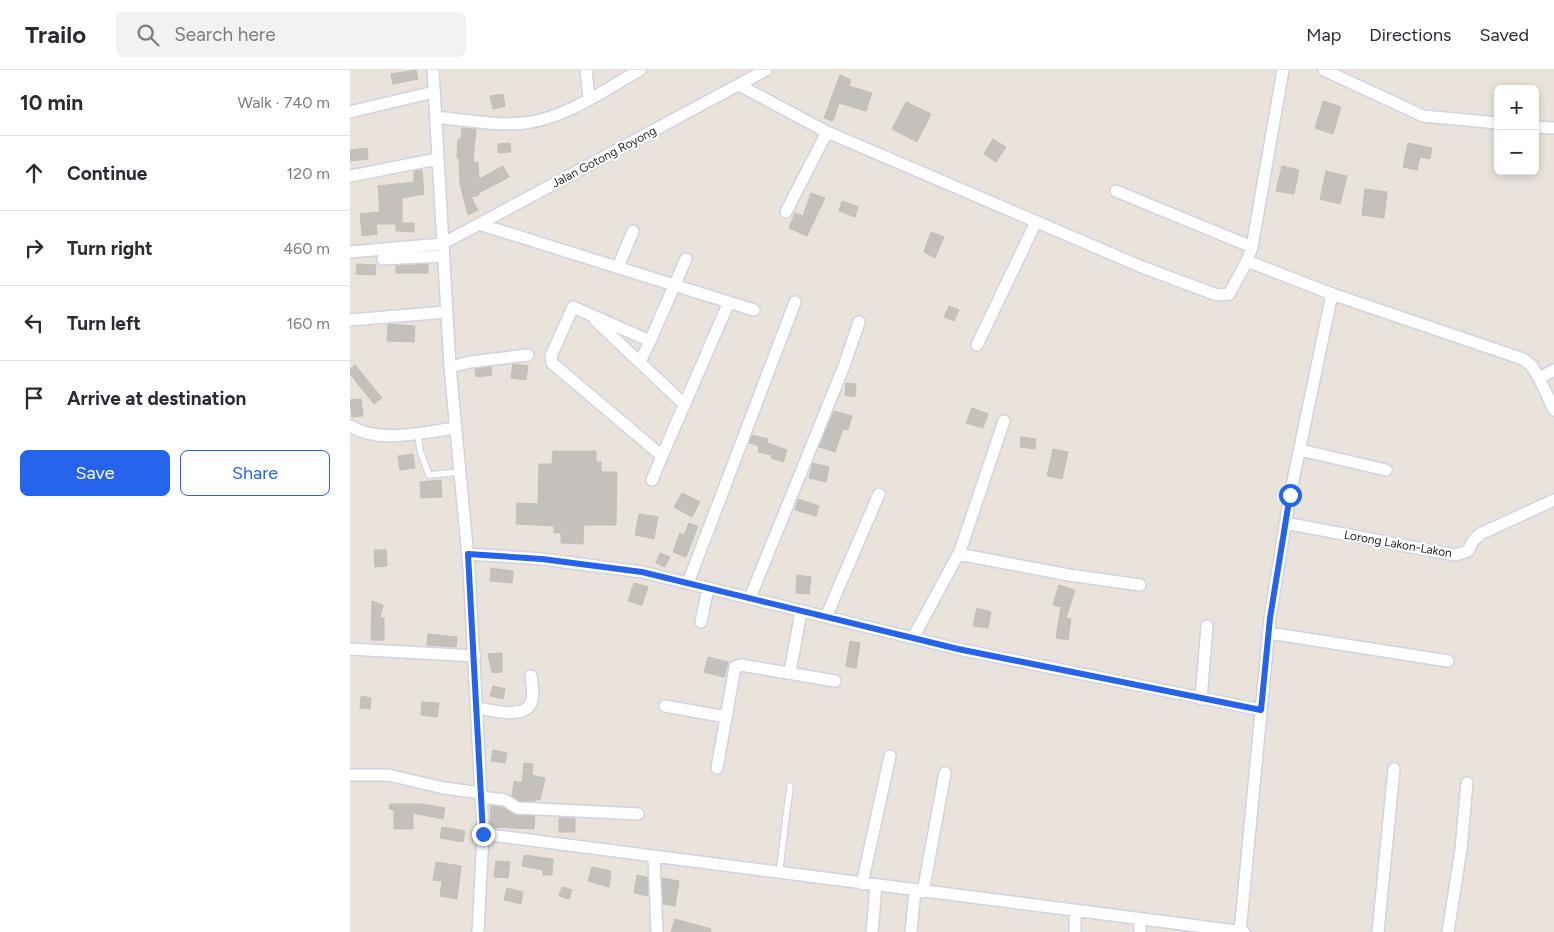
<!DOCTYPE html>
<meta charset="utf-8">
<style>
body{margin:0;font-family:Figtree,sans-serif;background:#f2f2f3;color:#2b2b33}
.controls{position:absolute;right:15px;top:15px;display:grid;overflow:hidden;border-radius:8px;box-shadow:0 2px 8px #0003}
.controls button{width:45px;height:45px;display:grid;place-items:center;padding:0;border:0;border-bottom:1px solid #e1e1e2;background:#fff;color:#2b2b33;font:25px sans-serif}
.stop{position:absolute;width:15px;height:15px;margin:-11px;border:4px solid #2563eb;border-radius:50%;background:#fff}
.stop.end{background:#2563eb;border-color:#fff;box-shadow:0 1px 5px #0008}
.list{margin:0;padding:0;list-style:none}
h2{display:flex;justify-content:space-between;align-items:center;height:65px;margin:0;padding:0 20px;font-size:21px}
h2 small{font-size:16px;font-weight:400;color:#7c7c81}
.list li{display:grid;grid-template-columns:32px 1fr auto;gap:15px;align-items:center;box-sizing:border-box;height:75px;padding:0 20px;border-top:1px solid #e1e1e2}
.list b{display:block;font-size:19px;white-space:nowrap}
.list em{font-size:16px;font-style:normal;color:#7c7c81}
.actions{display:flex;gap:10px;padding:15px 20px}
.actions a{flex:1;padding:11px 0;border:1px solid #2563eb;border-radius:8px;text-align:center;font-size:18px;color:#2563eb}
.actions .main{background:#2563eb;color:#fff}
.icon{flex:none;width:28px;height:28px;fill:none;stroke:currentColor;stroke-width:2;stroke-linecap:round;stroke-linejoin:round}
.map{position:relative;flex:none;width:1204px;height:862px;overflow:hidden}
header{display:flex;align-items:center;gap:30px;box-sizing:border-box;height:70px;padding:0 25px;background:#fff;border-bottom:1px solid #e1e1e2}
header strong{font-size:24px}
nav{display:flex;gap:28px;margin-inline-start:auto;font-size:18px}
.search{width:350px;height:45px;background:#f2f2f3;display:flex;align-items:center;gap:12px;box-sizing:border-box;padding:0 18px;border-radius:8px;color:#7c7c81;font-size:19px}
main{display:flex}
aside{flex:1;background:#fff}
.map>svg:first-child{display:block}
.building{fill:#c4c0bb;stroke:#c3bfb5}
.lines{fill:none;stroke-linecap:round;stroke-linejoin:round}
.lane-casing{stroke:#d1d3df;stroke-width:8}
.street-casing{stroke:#d1d3df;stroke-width:14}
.lane{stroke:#fff;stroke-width:5.5}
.street{stroke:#fff;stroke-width:11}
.route{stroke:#2563eb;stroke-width:6}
.labels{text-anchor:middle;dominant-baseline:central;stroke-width:4.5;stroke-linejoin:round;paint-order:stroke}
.street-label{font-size:12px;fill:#282828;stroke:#fff}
</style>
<header>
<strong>Trailo</strong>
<div class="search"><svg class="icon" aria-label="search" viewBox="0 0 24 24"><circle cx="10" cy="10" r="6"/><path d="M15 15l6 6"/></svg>Search here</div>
<nav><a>Map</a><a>Directions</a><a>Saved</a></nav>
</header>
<main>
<aside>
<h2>10 min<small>Walk · 740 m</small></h2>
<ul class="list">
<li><svg class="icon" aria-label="ahead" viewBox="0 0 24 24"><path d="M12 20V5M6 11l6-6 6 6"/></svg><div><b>Continue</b></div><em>120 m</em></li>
<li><svg class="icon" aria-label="right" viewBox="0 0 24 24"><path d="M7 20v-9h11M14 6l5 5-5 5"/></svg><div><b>Turn right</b></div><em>460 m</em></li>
<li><svg class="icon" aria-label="left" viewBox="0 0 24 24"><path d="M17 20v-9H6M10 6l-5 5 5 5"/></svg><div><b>Turn left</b></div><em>160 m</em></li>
<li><svg class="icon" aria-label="arrive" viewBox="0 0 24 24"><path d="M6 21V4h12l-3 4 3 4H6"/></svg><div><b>Arrive at destination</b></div></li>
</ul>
<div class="actions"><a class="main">Save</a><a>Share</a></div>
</aside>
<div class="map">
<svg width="1204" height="862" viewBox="0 0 1204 862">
<rect width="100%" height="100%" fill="#e9e3db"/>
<path class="building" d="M66,0L68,9L43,14L41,4Z
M490,5L501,10L499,16L522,23L516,41L489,33L483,51L474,48Z
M153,24L155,36L143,39L140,26Z
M973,31L991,37L983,64L965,58Z
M556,32L581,44L567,72L542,59Z
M112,58L126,59L123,92H128L129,109L153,96L159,107L129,123V125L121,127L128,140L118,145L110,114L109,88H107L108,69H111Z
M643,69L656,77L646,92L634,84Z
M160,73L161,82L148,83V74Z
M1058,73L1082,78L1080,89L1070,87L1067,100L1053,97Z
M17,78L18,89L0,91V80Z
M932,96L949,100L944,124L926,121Z
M72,100L74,124L52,128V153H64V162L46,161V154H26L27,164L12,166L10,144L30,142L28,116L64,112V101Z
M976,101L997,106L990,134L970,129Z
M1015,119L1037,122L1034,148L1012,145Z
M461,123L475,128L457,166L439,158L445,143L453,146Z
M492,131L508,137L505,147L489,141Z
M581,162L594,167L585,188L574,182Z
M7,194L26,195L25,205L6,204Z
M78,194V203H46V196Z
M599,236L609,240L604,251L594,247Z
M38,254L65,256L64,272L37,271Z
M163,294L178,296L176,310L161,308Z
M5,295L32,328L24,334L0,304V299Z
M141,297L142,305L126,307L125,299Z
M496,313L506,314L505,327L495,325Z
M11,329L13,346L2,347L0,330Z
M622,338L638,344L633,358L616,353Z
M484,341L502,346L498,360L493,359L485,382L469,377Z
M402,365L418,369L417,373L437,380L433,392L421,388L422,385L408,382L409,376L399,373Z
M671,367L686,369L685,379L670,377Z
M703,379L718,382L712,409L697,406Z
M203,381H246V392H251V402H267L266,455H234L233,474L211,473V463H204V456L166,454L167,433L188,434L189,394H202Z
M63,384L65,398L50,400L48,386Z
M463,393L479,397L476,412L459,408Z
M91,410L92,427L71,428L70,412Z
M332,423L350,432L342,447L324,437Z
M448,429L469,436L466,446L445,440Z
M289,444L308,447L304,469L285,465Z
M339,453L348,456L336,487L323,482L330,463L334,465Z
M24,480H36L37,496L25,497Z
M310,483L320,487L315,497L306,493Z
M141,498L163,501L162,513L140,511Z
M447,505L461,507L459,524L446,523Z
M284,513L298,517L292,535L278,531Z
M709,515L725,520L716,548L721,549L718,570L706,568L711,537L703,535Z
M22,531L33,535L30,548H34V570H21Z
M627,538L641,542L638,558L623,556Z
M78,564L107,567L106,577L77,575Z
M500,571L510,573L506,598L496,596Z
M152,583V602L142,603L138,584Z
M358,587L378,592L374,607L354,602Z
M143,616L155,619L153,629L140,626Z
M11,626L21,628L20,639L10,638Z
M72,632L89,633L87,647L71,645Z
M143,680L157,683L155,693L141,691Z
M174,693L183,694L182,705L195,708L190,730L186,729V731H169L162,726L164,711L172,713Z
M40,734H72L95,738L93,749L63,743V759H44V740L39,739Z
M141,736L152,737L166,745L185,746L184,759L140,757Z
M209,748H225V762H209Z
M92,757L115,761L113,772L90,768Z
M174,785L203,789L202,805H193V800L172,796Z
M146,791L160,792L158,808L144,807Z
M86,792L111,796L107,829L90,826L92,811L83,810Z
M242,797L261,801L259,817L238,811Z
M287,805L297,807L298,826L284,823Z
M312,808L329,811L325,836L313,834Z
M212,817L222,820L219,829L209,826Z
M157,818L173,822L171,834L154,830Z
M325,849L361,859V862H321Z"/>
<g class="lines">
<g class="lane-casing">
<path id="lane" d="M68,363L70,380L79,405L110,402
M429,804L440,716"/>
</g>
<g class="street-casing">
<path id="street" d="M83,0L100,297L119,498L133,764
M236,0L239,28
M933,0L902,177L897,191L982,224L1173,289L1181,295L1189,308
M974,0L1073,46L1148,53
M389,15L477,62L792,197L867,225L879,224L897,191
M0,42L84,22
M86,47C115,50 146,56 175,53C216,48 254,20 290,0
M1185,57L1204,58
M0,106L87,89
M766,121L902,177
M436,142L477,62
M129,154L404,240
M0,182L92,174L416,0
M33,189L93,186
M268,197L283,161
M0,250L96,242
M245,250L335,335
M627,275L686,152
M290,292L300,271
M100,297L120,292L178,285
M1204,300L1189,308L1204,340
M0,356C28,374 74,362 105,358
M950,380L1036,400
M312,386L379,232
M302,410L312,386L202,293L201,286L223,237L300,271L336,189
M935,453L1105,485L1118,481L1123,471L1130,464L1204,430
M118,484L192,489L292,502L608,579L911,640
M608,484L719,505L790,515
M338,513L445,232
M400,528L494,296L509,252
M476,547L529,424
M351,552L358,518
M919,563L1098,591
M563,568L610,481L654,351
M0,579L125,586
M440,602L451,542
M851,629L857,556
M315,636L376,647
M127,638C141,640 177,651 182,630C184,623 182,614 181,606
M367,698L385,597L391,595L485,611
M0,705H38L94,718L131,723
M131,727L155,730L167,738L288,744
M304,788L307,862
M512,814L540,686
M573,822L595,703
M128,862L133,764L894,862
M522,862L526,816
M561,862L565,821
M725,862V841
M790,862V849
M890,862L920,548L940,425L982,224
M1028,862L1044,699
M1098,862L1111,779L1117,713"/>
</g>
<use href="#lane" class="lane"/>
<use href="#street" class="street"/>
</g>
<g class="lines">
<path class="route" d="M133,764L118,484L192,489L292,502L608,579L911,640L920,548L940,425"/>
</g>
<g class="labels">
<g class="street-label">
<text transform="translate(254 87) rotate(-28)">Jalan Gotong Royong</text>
<text transform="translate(1048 474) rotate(10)">Lorong Lakon-Lakon</text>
</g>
</g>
</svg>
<div class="controls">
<button>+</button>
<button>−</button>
</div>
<div class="stop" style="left:940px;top:425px"></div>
<div class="stop end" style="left:133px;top:764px"></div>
</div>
</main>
